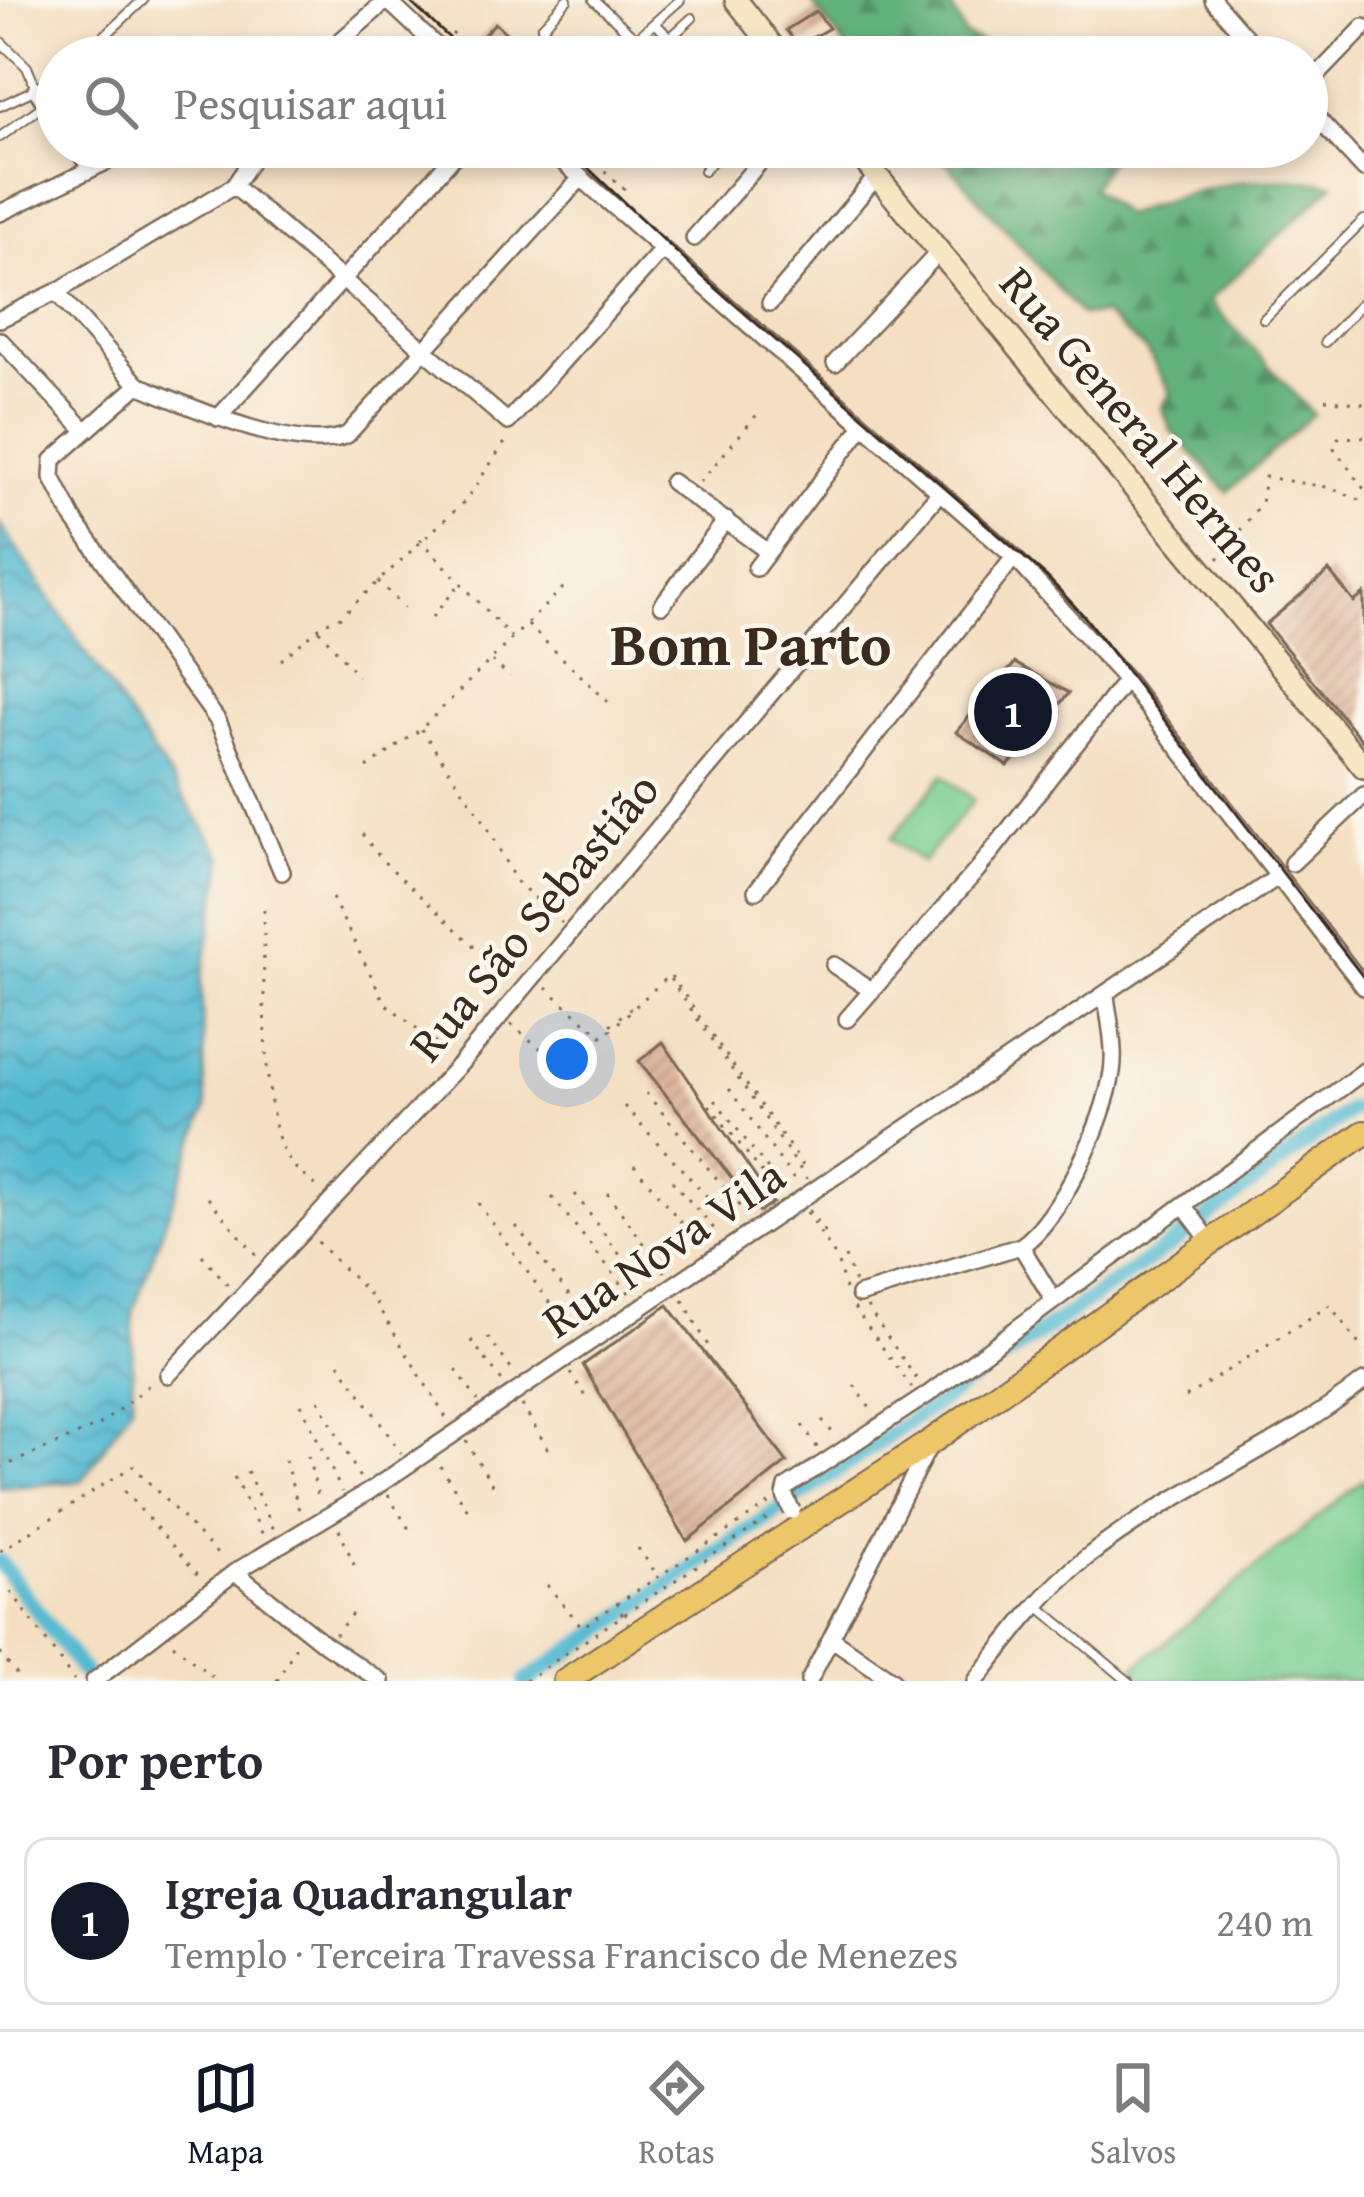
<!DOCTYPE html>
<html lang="pt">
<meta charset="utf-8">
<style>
body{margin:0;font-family:"Gentium Book Plus",serif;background:#f7f7f7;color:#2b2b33}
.you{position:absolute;left:567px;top:1059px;width:42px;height:42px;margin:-30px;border:9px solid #fff;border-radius:50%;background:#1a73e8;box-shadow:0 0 0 18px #1a73e833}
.badge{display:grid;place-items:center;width:78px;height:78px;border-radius:50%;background:#111827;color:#fff;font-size:39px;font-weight:700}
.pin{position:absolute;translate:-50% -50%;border:6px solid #fff;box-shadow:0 3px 12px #0006}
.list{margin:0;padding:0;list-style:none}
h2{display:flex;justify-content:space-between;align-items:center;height:156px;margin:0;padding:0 48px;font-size:51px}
h2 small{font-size:39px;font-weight:400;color:#7c7c81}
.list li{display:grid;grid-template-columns:78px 1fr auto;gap:36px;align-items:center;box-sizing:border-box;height:168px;margin:0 24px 24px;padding:0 24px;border:3px solid #e1e1e2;border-radius:24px}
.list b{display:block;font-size:45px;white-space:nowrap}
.list p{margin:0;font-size:39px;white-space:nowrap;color:#7c7c81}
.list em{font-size:39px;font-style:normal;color:#7c7c81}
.icon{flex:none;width:66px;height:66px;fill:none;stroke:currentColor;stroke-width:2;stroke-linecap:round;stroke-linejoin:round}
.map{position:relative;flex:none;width:1364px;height:1681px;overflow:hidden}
.search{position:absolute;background:#fff;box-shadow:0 6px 18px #0003;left:36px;right:36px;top:36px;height:132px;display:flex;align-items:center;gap:30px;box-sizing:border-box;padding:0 42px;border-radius:66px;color:#7c7c81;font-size:45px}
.sheet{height:348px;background:#fff}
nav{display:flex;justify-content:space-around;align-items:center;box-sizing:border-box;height:168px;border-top:3px solid #e1e1e2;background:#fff;font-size:33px;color:#7c7c81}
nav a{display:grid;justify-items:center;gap:6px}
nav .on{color:#111827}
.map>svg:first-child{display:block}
.forest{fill:url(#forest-firs);stroke:#4e6e4d;stroke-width:3}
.pitch{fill:#79ce92;stroke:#5a7c58;stroke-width:3}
.water{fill:url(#water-waves);stroke:#477278;stroke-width:3}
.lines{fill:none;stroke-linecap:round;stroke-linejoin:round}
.canal{stroke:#53b9d1;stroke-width:16}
.building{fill:url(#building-hatch)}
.lane-casing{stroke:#7c6957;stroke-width:12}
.street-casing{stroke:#7c6957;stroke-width:20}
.secondary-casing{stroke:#7c6957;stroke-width:26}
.primary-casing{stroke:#7c6957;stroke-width:28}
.path{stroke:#7c6957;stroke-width:3;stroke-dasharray:3 9;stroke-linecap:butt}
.lane{stroke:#fff;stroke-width:8}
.street{stroke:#fff;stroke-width:15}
.secondary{stroke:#f7e8c3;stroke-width:21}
.primary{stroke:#ecc669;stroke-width:24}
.tram{stroke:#3b2a1e;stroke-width:3}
.street-bridge-casing{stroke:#7c6957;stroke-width:20;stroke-linecap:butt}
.path-bridge{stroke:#7c6957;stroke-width:3;stroke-dasharray:3 9;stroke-linecap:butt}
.street-bridge{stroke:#fff;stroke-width:15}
.labels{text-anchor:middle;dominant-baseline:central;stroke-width:9;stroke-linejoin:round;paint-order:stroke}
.street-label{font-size:48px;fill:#3b2a1e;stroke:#fbf7ec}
.district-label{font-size:60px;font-weight:bold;fill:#3b2a1e;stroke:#fbf7ec}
</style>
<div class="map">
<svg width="1364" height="1681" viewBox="0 0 1364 1681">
<defs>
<pattern id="forest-firs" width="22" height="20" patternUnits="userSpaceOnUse" patternTransform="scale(3)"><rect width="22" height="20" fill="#62b17c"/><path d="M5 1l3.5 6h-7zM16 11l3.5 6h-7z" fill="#529065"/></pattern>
<pattern id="water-waves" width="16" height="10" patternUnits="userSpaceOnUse" patternTransform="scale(3)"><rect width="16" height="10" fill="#53b9d1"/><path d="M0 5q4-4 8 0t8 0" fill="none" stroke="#4697a9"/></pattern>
<pattern id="building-hatch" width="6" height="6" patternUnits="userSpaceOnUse" patternTransform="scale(3)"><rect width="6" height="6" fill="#deb39a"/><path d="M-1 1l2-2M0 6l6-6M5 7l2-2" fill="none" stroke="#b5927d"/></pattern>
</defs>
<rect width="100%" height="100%" fill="#fbf7ec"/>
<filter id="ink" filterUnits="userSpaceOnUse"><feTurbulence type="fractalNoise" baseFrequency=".00833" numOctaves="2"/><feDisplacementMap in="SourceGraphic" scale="24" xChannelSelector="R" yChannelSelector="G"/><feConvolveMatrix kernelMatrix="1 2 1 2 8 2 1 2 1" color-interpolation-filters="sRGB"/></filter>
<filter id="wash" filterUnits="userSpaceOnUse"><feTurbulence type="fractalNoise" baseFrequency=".004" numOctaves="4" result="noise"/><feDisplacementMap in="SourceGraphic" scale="48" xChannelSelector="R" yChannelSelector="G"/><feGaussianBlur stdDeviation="2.7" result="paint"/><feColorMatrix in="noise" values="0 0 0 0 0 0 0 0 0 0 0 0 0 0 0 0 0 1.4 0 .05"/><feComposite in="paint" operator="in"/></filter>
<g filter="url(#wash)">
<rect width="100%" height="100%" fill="#f4dfc2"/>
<path class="forest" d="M810,0H955L950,4L965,36L1016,52L1078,57H853Z
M933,147H1118L1091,188L1124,215C1203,187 1250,171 1334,184L1209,301L1313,414L1228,492L1171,430L1162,407L1171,393L1147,351L1103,314L1082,316Z"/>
<path class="pitch" d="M943,775L974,800L922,863L891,839Z
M1364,1479V1681H1130L1124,1676Z"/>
<path class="water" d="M0,524L224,858L201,983L206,1109L133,1311L132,1404L82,1481L0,1488Z"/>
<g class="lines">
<path class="canal" d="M0,1562L90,1681
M526,1681L1167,1247L1351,1109"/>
</g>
<g id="blocks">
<path class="building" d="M816,11L829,28L798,46L786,30Z
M495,23L533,57H494L477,42Z
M1329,571L1354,602L1364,594V743L1266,624Z
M1015,663L1069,693L1008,766L956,732Z
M663,1042L773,1203L769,1206L759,1212L639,1061Z
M668,1305L787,1462L687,1541L583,1365Z"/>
</g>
</g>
<g filter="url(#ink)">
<use href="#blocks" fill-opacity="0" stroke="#7c6957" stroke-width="3"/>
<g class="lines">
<g class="lane-casing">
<path id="lane" d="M594,0L635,38
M655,23L688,57
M669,39L692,18
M0,41L27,67L36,89L0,106
M82,57L143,0
M566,57L542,27L567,0
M616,57L680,0
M41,96L57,81
M0,137L44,105
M704,171L724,147
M1264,319L1364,220
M1325,342L1364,301
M1038,1606L1128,1681"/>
</g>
<g class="street-casing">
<path id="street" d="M387,0L448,57
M1213,0L1263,57
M322,57L387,0
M1307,86L1364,27
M36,89L57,121
M1307,107L1364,169
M76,147L91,169
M546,147L1014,557L1126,680L1364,987
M234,186L508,422L662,250
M0,213L137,147
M694,238L773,147
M56,292L138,385
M770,303L876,177
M0,319L56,292L234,186L260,147
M0,340L84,429
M835,363L939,252
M218,418L462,147
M672,482L767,551
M756,568L862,427
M662,605L726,520
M1292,863L1364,795
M282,872L218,721L73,518L52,477L53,460L138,385C186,405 298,456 347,435L581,178
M756,891L1014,557
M834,965L872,991
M847,1019L978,869L1126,680
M1183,1205L1210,1241
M1021,1246L1054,1301
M859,1295L1021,1246C1061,1219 1105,1121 1112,1072C1116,1049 1109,1020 1106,996
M168,1375L461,1063L940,492
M785,1496L787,1487L927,1395L1364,1071
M235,1572L326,1645L381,1681
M831,1638L893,1681
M94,1681L235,1572L368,1492L1276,878
M809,1681L928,1448
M976,1681C1009,1638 1043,1592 1086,1558C1172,1490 1275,1451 1364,1381"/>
</g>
<g class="secondary-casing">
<path id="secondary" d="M736,0L781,57
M853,147L1364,767"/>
</g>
<g class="primary-casing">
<path id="primary" d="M565,1681L932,1441L1364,1133"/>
</g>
<path class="path" d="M452,33L478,57
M578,147L626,190
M1325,399L1364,404
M1364,437L1338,438L1334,448L1364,489
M700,482L760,411
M420,539L511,637
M1218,559L1261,503L1265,477L1332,488L1364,502
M378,581L404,608
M432,617L460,584
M528,625L608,702
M319,630L358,676
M281,660L326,622L338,619L465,501L508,438
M492,661L510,677
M421,729L486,824L515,880L562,923
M367,768L421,729L569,582
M362,834L382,860L512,982
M332,898L385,1003L450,1055
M264,909C264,961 259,1124 290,1162C298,1172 310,1180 319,1188
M671,976L808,1173
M546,988L603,1037L668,976L807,1179
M511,1024L558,1063
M610,1025L631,1008
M729,1089L795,1181
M646,1093L746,1214
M715,1100L783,1189
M709,1105L778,1193
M624,1106L732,1224
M634,1165L700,1245
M672,1181L718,1233
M607,1193L665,1272
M575,1194L645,1289
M552,1197L633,1298
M208,1198L257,1256
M478,1203L574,1337
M809,1210L829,1238
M807,1212L837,1259L845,1289
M516,1226L592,1325
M317,1242L372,1297L448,1421
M202,1255L228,1285
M845,1257L855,1283
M683,1300L711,1351
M867,1307L920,1384
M854,1308L912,1388
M488,1337L516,1376
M471,1340L504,1384
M339,1363L401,1453
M456,1370L478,1401
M570,1373L590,1402
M854,1385L874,1414
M1186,1397L1330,1305L1364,1351
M319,1400L361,1480
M301,1404L342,1492
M522,1405L548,1449
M822,1420L837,1438
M802,1425L819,1450
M466,1441L496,1491
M308,1456L319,1500
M285,1460L301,1517
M440,1466L468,1510
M0,1468L100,1425L154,1381
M247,1471L275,1532
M234,1477L265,1539
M124,1491L202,1579
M388,1495L409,1529
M339,1529L357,1572
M638,1548L658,1576
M0,1551L133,1466L222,1559
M547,1585L582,1627L773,1501
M11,1591L74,1681
M335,1635L354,1611
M173,1644L217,1681
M0,1653L22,1681
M277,1681L299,1641
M525,1681L774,1514"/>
<use href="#lane" class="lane"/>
<use href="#street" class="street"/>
<use href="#secondary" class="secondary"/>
<use href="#primary" class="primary"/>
<path class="tram" d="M408,0L470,57
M566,147L692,267L1048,578L1084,616L1364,978"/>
<g class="street-bridge-casing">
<path id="street-bridge" d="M785,1496L792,1511"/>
</g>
<path class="path-bridge" d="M621,1612L628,1623"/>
<use href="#street-bridge" class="street-bridge"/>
</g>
</g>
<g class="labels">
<g class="street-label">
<text transform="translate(1142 429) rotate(50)">Rua General Hermes</text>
<text transform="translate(533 916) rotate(-50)">Rua São Sebastião</text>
<text transform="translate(663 1247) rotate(-34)">Rua Nova Vila</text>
</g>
<g class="district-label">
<text x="751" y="643">Bom Parto</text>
</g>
</g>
</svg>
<div class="you"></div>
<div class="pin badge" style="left:1013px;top:712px">1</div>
<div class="search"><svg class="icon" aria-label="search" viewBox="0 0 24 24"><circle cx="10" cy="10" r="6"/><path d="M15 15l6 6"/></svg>Pesquisar aqui</div>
</div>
<section class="sheet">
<h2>Por perto<small></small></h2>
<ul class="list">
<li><span class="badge">1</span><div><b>Igreja Quadrangular</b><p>Templo · Terceira Travessa Francisco de Menezes</p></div><em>240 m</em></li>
</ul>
</section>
<nav>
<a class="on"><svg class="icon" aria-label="map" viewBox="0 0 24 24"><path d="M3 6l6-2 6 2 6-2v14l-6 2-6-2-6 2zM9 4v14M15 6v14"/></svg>Mapa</a>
<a><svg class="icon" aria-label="directions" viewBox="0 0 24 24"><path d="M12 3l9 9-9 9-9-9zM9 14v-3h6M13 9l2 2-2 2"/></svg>Rotas</a>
<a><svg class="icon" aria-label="saved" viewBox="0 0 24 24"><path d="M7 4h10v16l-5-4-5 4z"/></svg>Salvos</a>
</nav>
